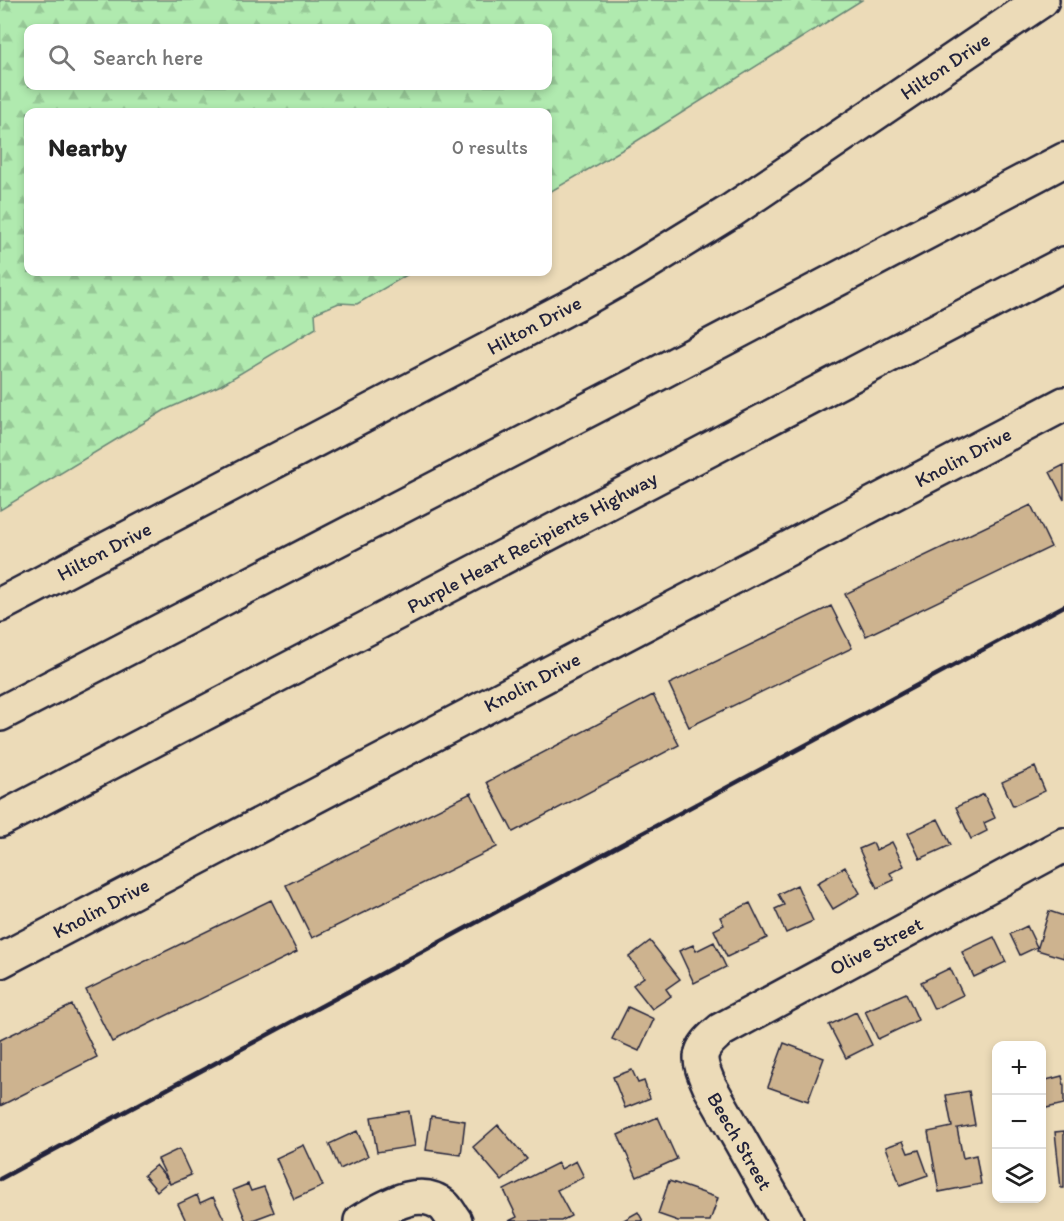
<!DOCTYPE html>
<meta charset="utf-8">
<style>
body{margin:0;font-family:Itim,sans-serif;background:#f6f6f6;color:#222}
.controls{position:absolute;right:18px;bottom:18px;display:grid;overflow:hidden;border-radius:12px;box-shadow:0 3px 9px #0003}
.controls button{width:54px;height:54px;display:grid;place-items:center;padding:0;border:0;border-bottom:2px solid #e0e0e0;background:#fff;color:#222;font:30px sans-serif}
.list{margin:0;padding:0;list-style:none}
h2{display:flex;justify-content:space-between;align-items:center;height:78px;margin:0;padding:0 24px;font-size:26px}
h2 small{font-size:20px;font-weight:400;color:#767676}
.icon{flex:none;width:33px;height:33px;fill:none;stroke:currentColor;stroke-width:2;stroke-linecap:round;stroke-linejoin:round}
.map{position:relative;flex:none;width:1064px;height:1221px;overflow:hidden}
.search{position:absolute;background:#fff;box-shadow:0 3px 9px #0003;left:24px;top:24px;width:528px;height:66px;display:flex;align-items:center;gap:15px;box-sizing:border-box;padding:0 21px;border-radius:12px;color:#767676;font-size:22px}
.panel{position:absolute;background:#fff;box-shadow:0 3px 9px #0003;left:24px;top:108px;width:528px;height:168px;border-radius:12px}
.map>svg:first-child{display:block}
.forest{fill:url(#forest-firs);stroke:#698675;stroke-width:1.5;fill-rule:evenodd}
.building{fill:#cdb38f;stroke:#22223b;stroke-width:1.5}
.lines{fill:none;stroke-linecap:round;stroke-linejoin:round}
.minor-casing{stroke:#22223b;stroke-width:38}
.highway-casing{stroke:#22223b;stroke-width:38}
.minor{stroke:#ecdbb8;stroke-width:33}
.highway{stroke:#ecdbb8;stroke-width:33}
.rail{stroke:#22223b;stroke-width:4.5}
.labels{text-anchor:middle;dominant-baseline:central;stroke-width:4.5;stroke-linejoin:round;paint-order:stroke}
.street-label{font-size:20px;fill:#22223b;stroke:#ecdbb8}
</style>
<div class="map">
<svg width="1064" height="1221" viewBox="0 0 1064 1221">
<defs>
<pattern id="forest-firs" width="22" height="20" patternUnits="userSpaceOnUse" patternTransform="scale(1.5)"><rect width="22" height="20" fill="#b0eaaf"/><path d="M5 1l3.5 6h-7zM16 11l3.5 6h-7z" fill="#97c897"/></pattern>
</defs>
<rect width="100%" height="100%" fill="#ecdbb8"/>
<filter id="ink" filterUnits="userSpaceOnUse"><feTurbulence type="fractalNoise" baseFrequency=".0167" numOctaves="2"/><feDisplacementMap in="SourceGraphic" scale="12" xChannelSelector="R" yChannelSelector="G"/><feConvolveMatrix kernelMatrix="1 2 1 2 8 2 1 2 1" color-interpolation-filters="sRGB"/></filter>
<g filter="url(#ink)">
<path class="forest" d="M0,0H862L632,144L548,193V112H28V272H412L357,304L339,303L315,313L316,328L221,385L165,410L0,510ZM28,28H548V86H28Z"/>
<path class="building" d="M1064,465V500L1050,472Z
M1031,505L1051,547L866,636L845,594Z
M831,606L852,648L689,727L669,684Z
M653,695L679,745L513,832L487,782Z
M1035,767L1045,791L1013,806L1002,782Z
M471,793L497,847L312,938L286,885Z
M984,794L995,818L984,823L987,831L971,839L956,807Z
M938,819L951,845L920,859L908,833Z
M892,842L904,866L890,873L894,880L877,888L859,849L873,843L876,850Z
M845,867L860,893L833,909L817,883Z
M797,885L813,921L786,933L775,909L784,905L778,894Z
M271,900L297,952L112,1042L86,990Z
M750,903L767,938L727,957L714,930L724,925L720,917Z
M1049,911L1064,916V958L1037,950Z
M1027,926L1037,947L1020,955L1010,934Z
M994,937L1006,962L974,977L962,952Z
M650,941L680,979L666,989L671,996L652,1009L633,985L644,977L629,957Z
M714,942L726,967L694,983L679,951L693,945L696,951Z
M950,968L963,995L934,1009L921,982Z
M906,993L918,1020L878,1039L865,1011Z
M72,1005L97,1057L0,1106V1040Z
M628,1007L654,1019L639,1051L612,1039Z
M856,1012L872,1045L846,1058L829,1025Z
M784,1043L824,1058L808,1101L768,1087Z
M632,1070L638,1083L644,1081L650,1098L625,1108L613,1077Z
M1062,1076L1064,1085V1104L1042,1109V1081Z
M969,1091L975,1125L957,1128L963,1158L976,1155L981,1184L939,1192L928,1132L952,1127L946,1095Z
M409,1111L415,1146L377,1152L371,1117Z
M431,1116L465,1121L461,1155L426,1150Z
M658,1117L677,1159L637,1177L618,1135Z
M498,1125L527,1159L502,1181L473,1147Z
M357,1131L368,1156L340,1169L329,1144Z
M1064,1131V1188H1061L1055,1132Z
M903,1141L908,1153L919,1150L928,1175L900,1185L886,1147Z
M304,1145L323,1186L294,1199L276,1158Z
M179,1149L191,1175L170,1184L158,1159Z
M576,1161L584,1177L557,1190L571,1216L561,1221H509L517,1217L504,1190L558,1163L561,1169Z
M156,1165L169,1181L157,1191L144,1175Z
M669,1181L718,1198L710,1221H678L658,1214Z
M248,1184L251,1191L264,1187L274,1212L250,1221H246L233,1190Z
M197,1195L200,1203L213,1197L225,1221H186L178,1204Z
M638,1212L643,1221H622Z"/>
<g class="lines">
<g class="minor-casing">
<path id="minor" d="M0,605L577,303L632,272L731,211L1042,0
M0,961L1064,404
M361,1221C384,1209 419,1184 444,1206C448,1210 451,1216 455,1221
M786,1221L710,1087C697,1058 696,1051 721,1030L1064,845"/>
</g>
<g class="highway-casing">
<path id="highway" d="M0,714L636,385L1064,160
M0,820L1064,264"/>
</g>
<use href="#minor" class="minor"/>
<use href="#highway" class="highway"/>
<path class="rail" d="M0,1179L1064,606"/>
</g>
</g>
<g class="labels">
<g class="street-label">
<text transform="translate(945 66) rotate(-34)">Hilton Drive</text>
<text transform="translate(534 325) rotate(-28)">Hilton Drive</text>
<text transform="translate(963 457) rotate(-28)">Knolin Drive</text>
<text transform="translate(532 542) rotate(-28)">Purple Heart Recipients Highway</text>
<text transform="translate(104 551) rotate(-28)">Hilton Drive</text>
<text transform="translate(532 682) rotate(-28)">Knolin Drive</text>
<text transform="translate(101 908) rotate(-28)">Knolin Drive</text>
<text transform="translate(876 946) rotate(-28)">Olive Street</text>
<text transform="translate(740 1141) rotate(60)">Beech Street</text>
</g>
</g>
</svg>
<div class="controls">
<button>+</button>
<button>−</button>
<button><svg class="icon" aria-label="layers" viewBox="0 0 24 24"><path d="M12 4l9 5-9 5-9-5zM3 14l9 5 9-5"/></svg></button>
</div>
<div class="search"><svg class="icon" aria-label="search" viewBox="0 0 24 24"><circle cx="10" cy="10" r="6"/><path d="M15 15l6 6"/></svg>Search here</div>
<section class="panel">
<h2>Nearby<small>0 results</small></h2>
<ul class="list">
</ul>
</section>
</div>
